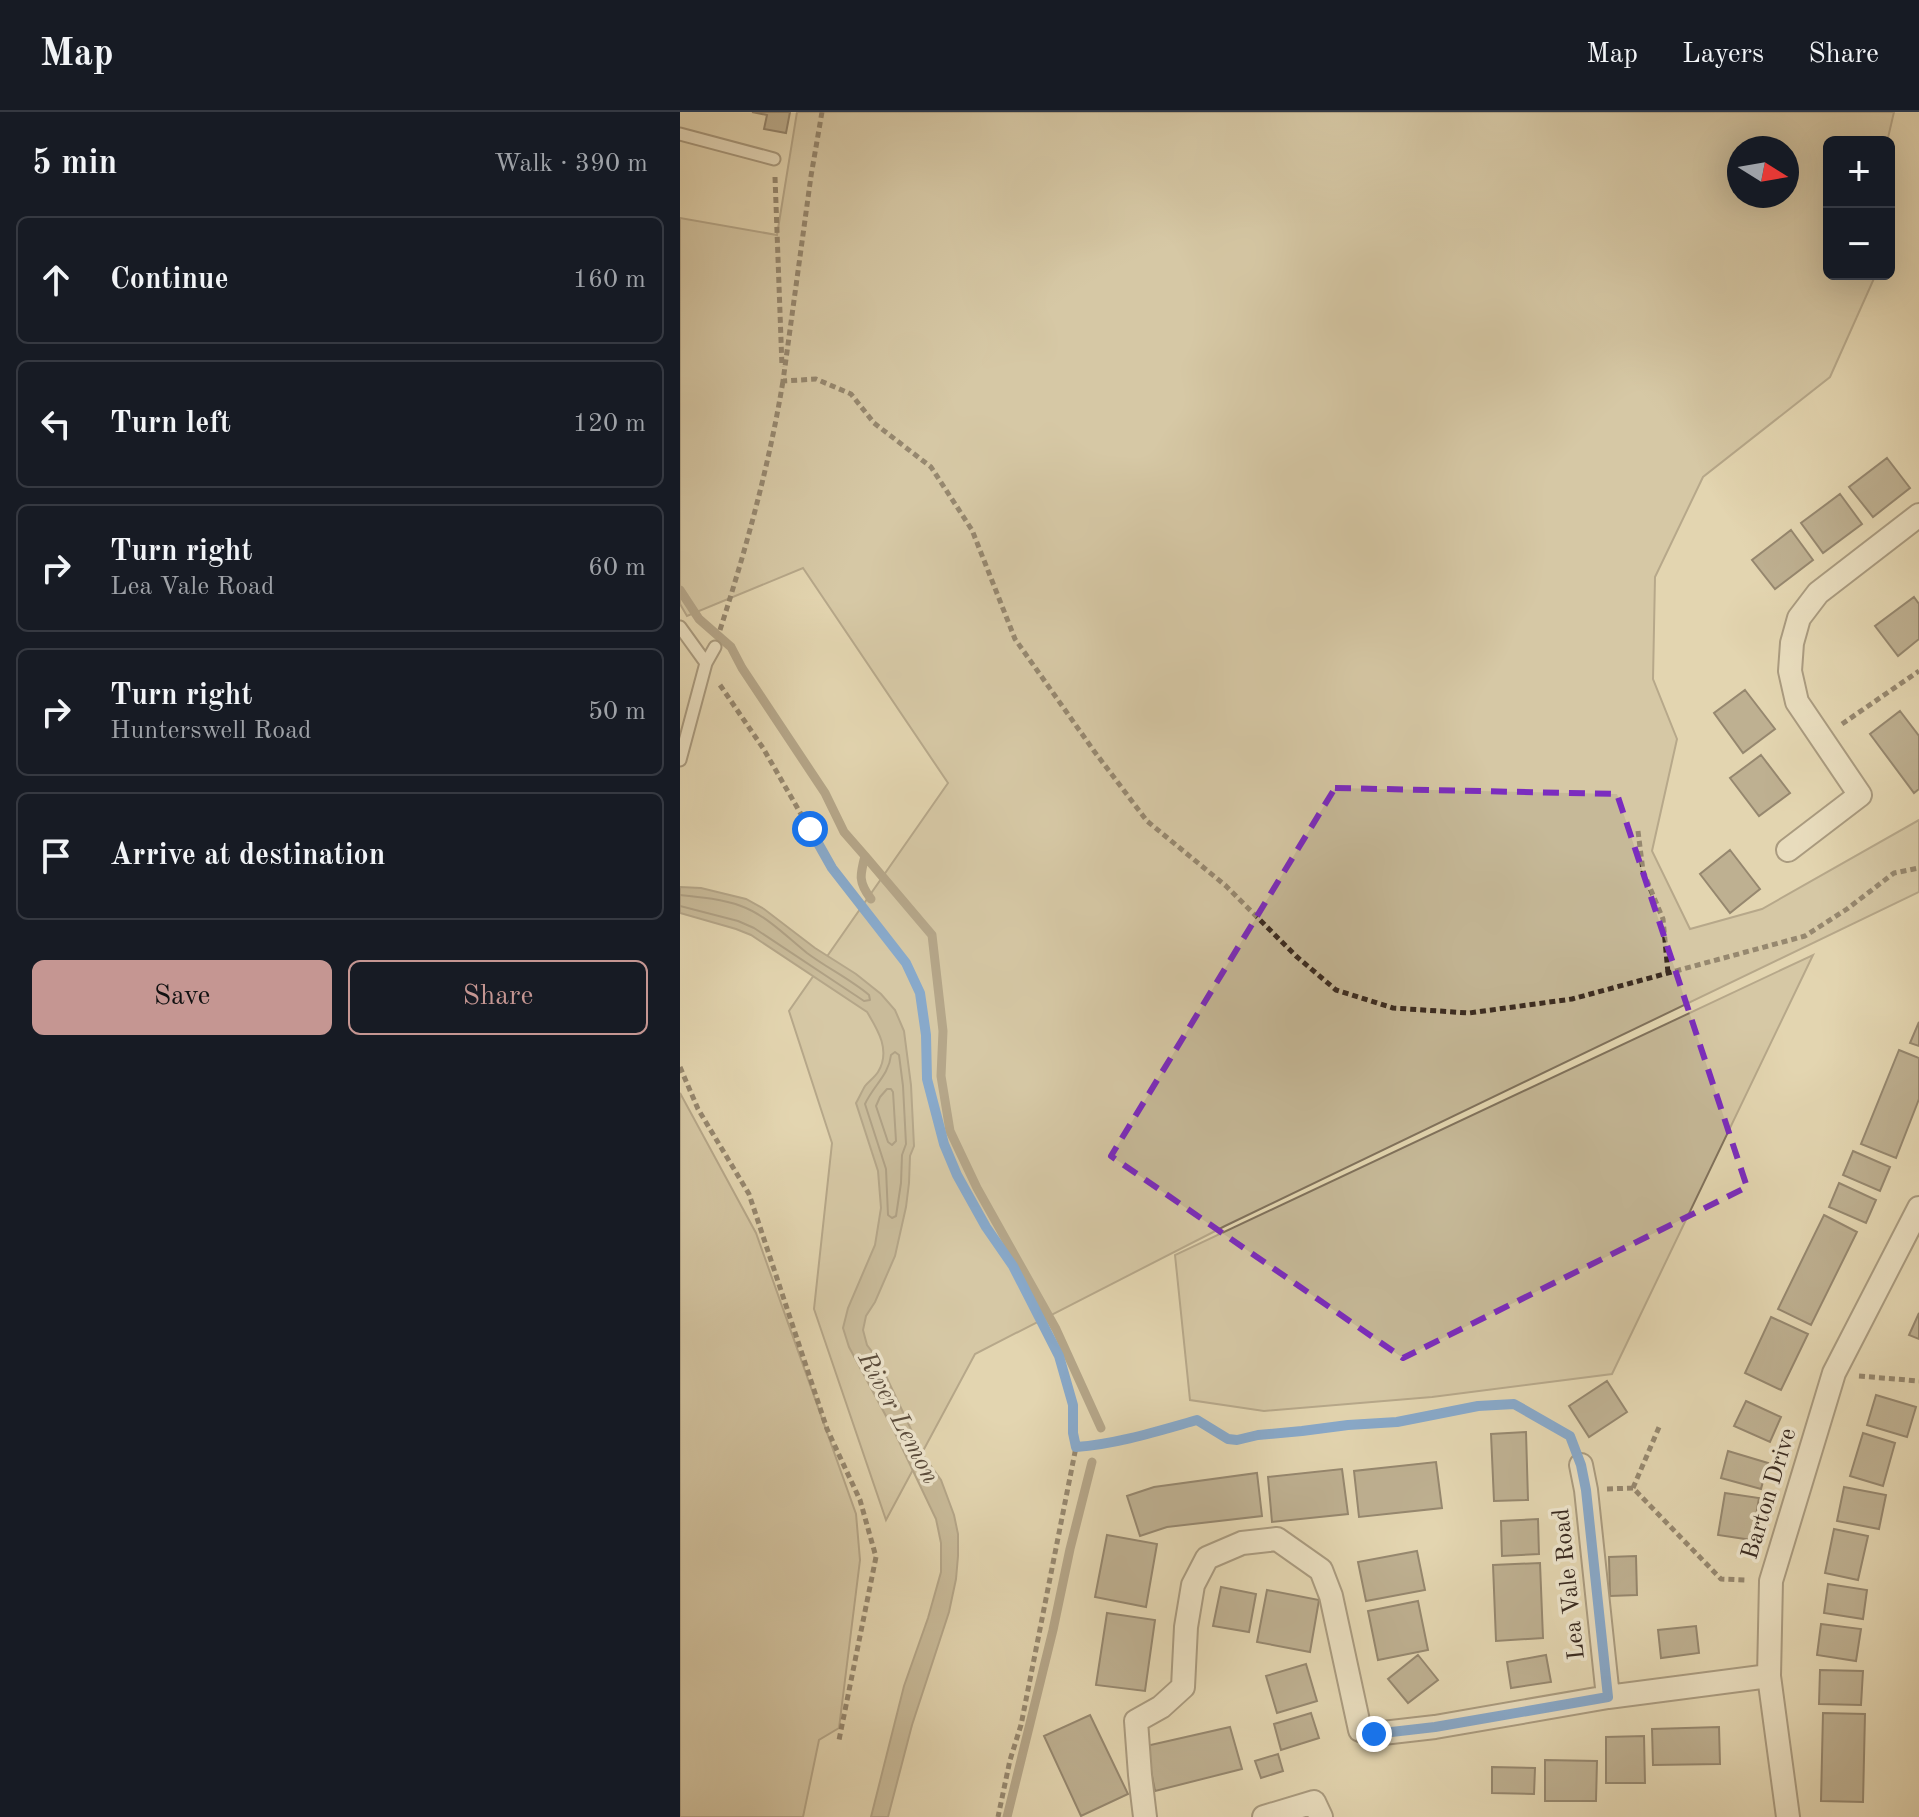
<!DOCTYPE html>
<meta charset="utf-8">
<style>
body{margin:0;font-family:"Old Standard TT",serif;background:#242831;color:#f1f3f6}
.controls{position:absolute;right:24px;top:24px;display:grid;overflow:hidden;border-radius:12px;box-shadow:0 8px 32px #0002}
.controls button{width:72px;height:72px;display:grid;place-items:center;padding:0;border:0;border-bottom:2px solid #363941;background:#171b24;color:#f1f3f6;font:40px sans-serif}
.compass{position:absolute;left:1047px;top:24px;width:72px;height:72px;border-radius:50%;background:#171b24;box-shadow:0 8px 32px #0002;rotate:101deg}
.stop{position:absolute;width:24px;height:24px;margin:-18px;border:6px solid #1a73e8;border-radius:50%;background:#fff}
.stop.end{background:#1a73e8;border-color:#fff;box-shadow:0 2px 8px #0008}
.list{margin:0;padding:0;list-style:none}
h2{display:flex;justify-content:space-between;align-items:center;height:104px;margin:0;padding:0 32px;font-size:34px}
h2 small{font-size:26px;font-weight:400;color:#9ea1a6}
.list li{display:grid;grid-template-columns:52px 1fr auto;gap:24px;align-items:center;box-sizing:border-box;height:128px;margin:0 16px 16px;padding:0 16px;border:2px solid #363941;border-radius:12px}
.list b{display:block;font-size:30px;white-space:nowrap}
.list p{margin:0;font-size:26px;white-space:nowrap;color:#9ea1a6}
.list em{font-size:26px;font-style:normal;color:#9ea1a6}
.actions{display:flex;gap:16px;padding:24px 32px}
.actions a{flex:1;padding:18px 0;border:2px solid #c59692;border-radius:12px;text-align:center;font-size:28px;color:#c59692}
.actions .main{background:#c59692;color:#111}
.icon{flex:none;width:44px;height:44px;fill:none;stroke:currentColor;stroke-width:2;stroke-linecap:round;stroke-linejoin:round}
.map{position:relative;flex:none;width:1239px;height:1705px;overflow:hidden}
header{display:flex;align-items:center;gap:48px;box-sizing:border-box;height:112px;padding:0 40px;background:#171b24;border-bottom:2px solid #363941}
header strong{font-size:38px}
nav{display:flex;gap:44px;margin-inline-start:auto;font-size:28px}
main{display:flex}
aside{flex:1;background:#171b24}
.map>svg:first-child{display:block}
.green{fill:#c6b998;stroke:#80725c;stroke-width:2;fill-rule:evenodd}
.water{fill:#a99c7f;stroke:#7c6e59;stroke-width:2}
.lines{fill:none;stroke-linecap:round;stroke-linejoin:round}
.shore{stroke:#716350;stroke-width:2}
.stream{stroke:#7c6e59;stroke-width:9}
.building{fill:#91836b;stroke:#392a20;stroke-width:2}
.lane-casing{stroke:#645544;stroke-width:15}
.street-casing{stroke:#645544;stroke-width:26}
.path{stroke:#392a20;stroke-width:5;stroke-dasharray:6 4;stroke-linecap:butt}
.lane{stroke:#ede4cc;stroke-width:11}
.street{stroke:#ede4cc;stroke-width:22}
.route{stroke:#1a73e8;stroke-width:10}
.marked{fill:none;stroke:#7b2cbf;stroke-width:6;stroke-dasharray:16 10;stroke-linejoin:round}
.labels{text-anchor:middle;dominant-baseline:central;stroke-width:7;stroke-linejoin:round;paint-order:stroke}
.street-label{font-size:24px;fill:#392a20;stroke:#ede4cc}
.water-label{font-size:26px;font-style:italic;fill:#5b4c3c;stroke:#ede4cc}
</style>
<header>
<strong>Map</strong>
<nav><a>Map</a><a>Layers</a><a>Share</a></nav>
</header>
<main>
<aside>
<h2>5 min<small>Walk · 390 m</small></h2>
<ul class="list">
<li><svg class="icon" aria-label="ahead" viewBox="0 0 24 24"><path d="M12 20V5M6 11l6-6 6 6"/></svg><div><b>Continue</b></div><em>160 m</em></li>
<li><svg class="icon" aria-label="left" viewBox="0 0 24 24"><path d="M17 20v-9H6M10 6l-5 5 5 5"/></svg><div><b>Turn left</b></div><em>120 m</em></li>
<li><svg class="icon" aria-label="right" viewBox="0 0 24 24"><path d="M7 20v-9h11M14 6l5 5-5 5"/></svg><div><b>Turn right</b><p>Lea Vale Road</p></div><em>60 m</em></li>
<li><svg class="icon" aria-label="right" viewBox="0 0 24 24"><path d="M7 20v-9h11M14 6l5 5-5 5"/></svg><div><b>Turn right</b><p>Hunterswell Road</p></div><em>50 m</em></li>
<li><svg class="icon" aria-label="arrive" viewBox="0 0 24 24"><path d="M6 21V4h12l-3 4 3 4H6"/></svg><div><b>Arrive at destination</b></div></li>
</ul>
<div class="actions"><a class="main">Save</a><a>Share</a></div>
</aside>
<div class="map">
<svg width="1239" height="1705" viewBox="0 0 1239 1705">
<rect width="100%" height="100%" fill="#e3d6b0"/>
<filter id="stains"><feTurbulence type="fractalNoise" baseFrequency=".0025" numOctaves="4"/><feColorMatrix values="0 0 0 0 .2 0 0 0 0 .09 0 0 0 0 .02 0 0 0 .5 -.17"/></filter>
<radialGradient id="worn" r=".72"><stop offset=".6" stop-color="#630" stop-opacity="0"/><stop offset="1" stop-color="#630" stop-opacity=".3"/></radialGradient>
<path class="green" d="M117,0H1214L1207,30H1149V162H1196L1150,265L1023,365L975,465L973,567L997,627L972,739L1010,817L1082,797L1239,708V780L545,1114L295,1242L206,1408L134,1197L152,1031L109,899L268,671L123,456L7,504L0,492V106L97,123ZM1059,36H1107V84H1059Z
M1133,843L932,1262L752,1285L584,1299L510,1288L495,1143Z
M0,981L76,1121L176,1402L180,1448L159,1616L139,1628L123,1705H0Z"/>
<path class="water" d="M0,775L21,776L66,787L84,797L135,836L176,862L201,882L215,898L224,919L231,973L234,1034L230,1044L229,1071L226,1095L215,1144L195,1190L186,1204L183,1218L187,1233L199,1249L243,1343L261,1368L274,1403L278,1422V1444L276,1467L269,1500L232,1613L208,1705H191L224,1574L248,1506L261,1460V1431L256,1407L214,1319L169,1235L163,1216L168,1196L195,1133L201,1096L198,1059L176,991C179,986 182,979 185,974C189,969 195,965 198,960C211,939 198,918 187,900L71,823L56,817L0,801Z"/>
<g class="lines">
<path class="shore" d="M0,783C20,785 42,787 61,794C86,803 107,825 127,841C147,856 170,867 189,883L190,888L184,889L74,816L58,809L0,794
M215,940L219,943L223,974L226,1032L222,1043L221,1071L216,1104L212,1106L208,1103L206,1057L185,992C193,974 209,963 211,943Z
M207,977H211L213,980L216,1029L212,1033L208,1030L196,994L200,985Z"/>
<path class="stream" d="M0,478L19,507L51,535L62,556L145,681L164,720L185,744C180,763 178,770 191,787
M185,744L252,823L263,919L261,964L270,1019L297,1076L376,1217L421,1316
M327,1705L373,1518L390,1437L412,1350"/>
</g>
<path class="building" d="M72,0H110L106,21L84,17L87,3Z
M1207,346L1230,376L1193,405L1169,375Z
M1160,382L1182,412L1143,441L1121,411Z
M1111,418L1133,448L1095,477L1072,448Z
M1234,485L1239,492V527L1218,544L1195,514Z
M1065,578L1095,617L1063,641L1034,601Z
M1220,599L1239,624V677L1234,681L1190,622Z
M1081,643L1110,681L1079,704L1050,666Z
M1050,738L1080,777L1050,801L1020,762Z
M1239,910V934L1230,931Z
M1219,938L1239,946V987L1216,1046L1181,1032Z
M1173,1039L1210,1055L1200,1079L1163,1063Z
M1159,1071L1196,1088L1186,1111L1149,1095Z
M1144,1103L1177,1120L1131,1213L1098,1197Z
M1239,1201V1227L1229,1223Z
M1091,1205L1128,1222L1101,1278L1065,1261Z
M927,1269L947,1300L909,1325L889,1294Z
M1196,1283L1236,1295L1227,1325L1187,1313Z
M1066,1289L1101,1305L1090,1330L1054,1314Z
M846,1320L848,1388L814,1389L811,1322Z
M1183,1321L1215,1331L1203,1374L1170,1364Z
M1048,1339L1088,1351L1081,1377L1041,1366Z
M756,1350L762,1396L679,1405L674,1359Z
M662,1357L668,1402L592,1410L588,1365Z
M577,1361L582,1404L487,1415L460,1424L447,1384L474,1375Z
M1164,1375L1206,1383L1199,1417L1157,1409Z
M1045,1381L1079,1386L1072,1428L1038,1423Z
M858,1407L859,1442L822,1444L821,1409Z
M1154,1417L1188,1424L1178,1468L1145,1461Z
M427,1423L477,1432L466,1495L415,1485Z
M737,1439L745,1478L686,1489L678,1450Z
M956,1444L957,1483L930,1484L929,1445Z
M860,1451L863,1526L816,1529L813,1453Z
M1148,1472L1187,1478L1183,1507L1144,1501Z
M541,1475L576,1482L569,1520L533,1514Z
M587,1478L639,1488L630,1540L577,1530Z
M738,1489L748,1538L698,1548L688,1499Z
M427,1501L475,1508L465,1579L416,1573Z
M1141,1512L1181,1517L1176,1549L1137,1543Z
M1016,1514L1019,1541L981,1546L978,1518Z
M738,1543L758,1568L728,1591L708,1567Z
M866,1543L871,1570L831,1576L827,1550Z
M626,1552L637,1589L597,1601L586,1564Z
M1140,1558L1183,1559L1181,1593L1139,1592Z
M631,1601L639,1626L601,1638L594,1612Z
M1143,1601L1185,1602L1183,1690L1141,1689Z
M410,1603L448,1682L401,1704L364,1624Z
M550,1615L562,1657L475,1679L466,1634Z
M1039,1615L1040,1652L973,1653L972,1617Z
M964,1624L965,1671H926V1625Z
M598,1642L603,1659L581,1666L575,1649Z
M865,1648L917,1649L916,1689H865Z
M812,1655L855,1656L854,1682L812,1681Z"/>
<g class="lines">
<g class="lane-casing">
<path id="lane" d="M0,22L94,47
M0,515L26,551
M0,648L26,551L35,535"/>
</g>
<g class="street-casing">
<path id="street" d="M1108,738L1180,683L1117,590L1110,559L1112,531L1119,506L1138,481L1239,403
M901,1353L906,1378L928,1585
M465,1705L460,1663L456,1609L481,1595L503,1575L506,1515L513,1473L527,1446L562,1431L597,1427L641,1458L651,1484L680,1618L694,1622L755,1615L928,1585L1089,1564
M584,1705L634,1690L641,1705
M1108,1705L1089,1564L1091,1469L1154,1261L1239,1096"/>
</g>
<path class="path" d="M142,0L131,64L103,269L136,267L171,282L194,311L251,355L292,418L335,527L414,639L467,709L546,774L616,844L656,878L713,896L789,901L892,887L1125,824L1167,797L1214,761L1239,756
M95,65L102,255
M40,518C66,437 89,354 103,269
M40,573L83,636L152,756L226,851L240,881L246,923L247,967L264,1032L277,1063L306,1115L333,1154L379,1244L393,1293V1321L396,1335L341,1613L330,1648L318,1705
M1162,612L1239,559
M958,719L963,759L983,807L988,861
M0,955L18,997L69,1082L147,1317L180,1388L196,1445L159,1628
M1179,1264L1239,1269
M396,1335C437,1332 478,1319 517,1308L548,1327L557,1328L578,1323L622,1319L668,1313L717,1310L798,1294L834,1292L890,1324L893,1332
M953,1376L980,1313
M927,1377L953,1376L1041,1467L1066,1468"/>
<use href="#lane" class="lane"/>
<use href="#street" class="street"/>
</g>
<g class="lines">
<path class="route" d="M130,717L152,756L226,851L240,881L246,923L247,967L264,1032L277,1063L306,1115L333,1154L379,1244L393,1293V1321L396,1335C437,1332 478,1319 517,1308L548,1327L557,1328L578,1323L622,1319L668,1313L717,1310L798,1294L834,1292L890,1324L901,1353L906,1378L928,1585L755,1615L694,1622"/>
</g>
<path d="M0 0H1239V1705H0ZM655,676L937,682L1067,1075L723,1246L431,1044Z" fill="#e3d6b0" fill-opacity=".55" fill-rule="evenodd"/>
<path class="marked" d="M655,676L937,682L1067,1075L723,1246L431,1044Z"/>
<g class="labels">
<g class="street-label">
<text transform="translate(1090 1382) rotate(-73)">Barton Drive</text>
<text transform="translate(890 1472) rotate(-96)">Lea Vale Road</text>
</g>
<g class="water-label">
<text transform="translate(218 1306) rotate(62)">River Lemon</text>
</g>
</g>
<rect width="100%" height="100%" filter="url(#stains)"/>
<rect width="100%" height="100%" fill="url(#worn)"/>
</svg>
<div class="controls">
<button>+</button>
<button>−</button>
</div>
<svg class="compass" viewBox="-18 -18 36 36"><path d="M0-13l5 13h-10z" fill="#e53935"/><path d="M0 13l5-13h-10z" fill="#9ea1a6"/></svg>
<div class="stop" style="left:130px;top:717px"></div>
<div class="stop end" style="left:694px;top:1622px"></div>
</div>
</main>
